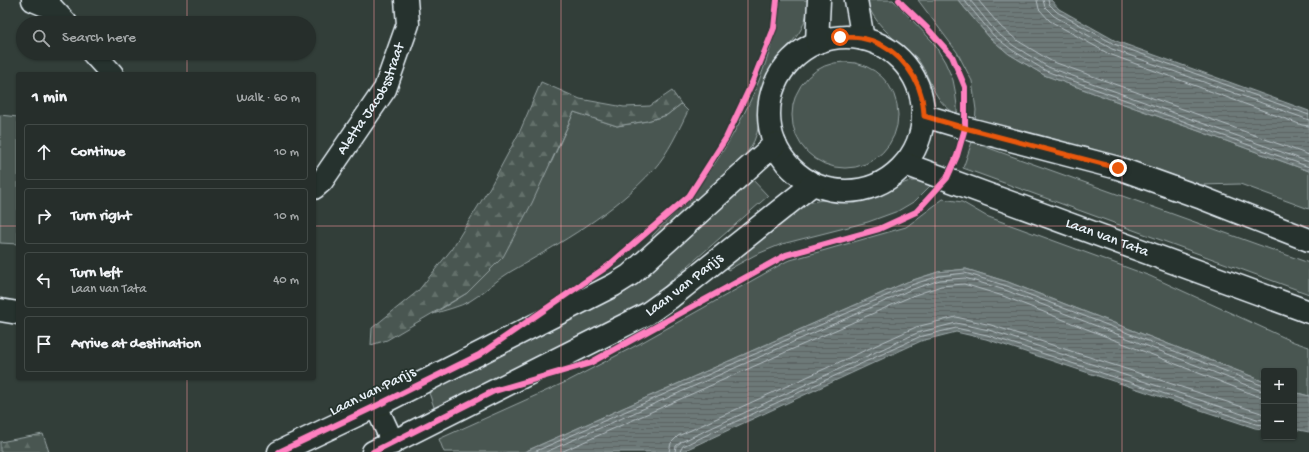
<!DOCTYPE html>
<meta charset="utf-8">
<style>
body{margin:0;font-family:"Gochi Hand",sans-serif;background:#323a37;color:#f1f3f6}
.controls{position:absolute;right:12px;bottom:12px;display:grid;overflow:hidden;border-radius:4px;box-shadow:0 1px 3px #0004}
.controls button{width:36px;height:36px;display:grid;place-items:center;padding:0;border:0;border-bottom:1px solid #424a47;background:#262e2b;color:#f1f3f6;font:20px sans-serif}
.stop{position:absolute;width:12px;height:12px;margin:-9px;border:3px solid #ea580c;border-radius:50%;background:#fff}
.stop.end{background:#ea580c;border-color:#fff;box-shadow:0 1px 4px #0008}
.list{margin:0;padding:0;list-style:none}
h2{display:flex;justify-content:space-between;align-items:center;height:52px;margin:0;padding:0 16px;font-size:17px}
h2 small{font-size:13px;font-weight:400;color:#a4a8a9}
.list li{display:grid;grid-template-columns:26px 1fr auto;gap:12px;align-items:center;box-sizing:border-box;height:56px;margin:0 8px 8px;padding:0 8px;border:1px solid #424a47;border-radius:4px}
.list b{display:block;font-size:15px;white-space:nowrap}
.list p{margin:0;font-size:13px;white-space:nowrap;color:#a4a8a9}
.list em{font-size:13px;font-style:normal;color:#a4a8a9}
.icon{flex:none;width:22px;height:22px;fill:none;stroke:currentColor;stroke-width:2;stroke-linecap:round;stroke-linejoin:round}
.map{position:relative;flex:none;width:1309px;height:452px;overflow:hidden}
.search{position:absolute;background:#262e2b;box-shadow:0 1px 3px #0004;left:16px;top:16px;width:300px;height:44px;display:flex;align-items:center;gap:10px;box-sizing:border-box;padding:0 14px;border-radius:22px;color:#a4a8a9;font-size:15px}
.panel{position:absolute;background:#262e2b;box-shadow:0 1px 3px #0004;left:16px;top:72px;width:300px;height:308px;border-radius:4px}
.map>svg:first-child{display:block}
.grass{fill:#495651;stroke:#98a4a4}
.forest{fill:url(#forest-firs);stroke:#98a4a4}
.water{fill:url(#water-rules);stroke:#9ea9ab}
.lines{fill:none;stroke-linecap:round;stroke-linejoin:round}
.shore{stroke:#b7c1c5;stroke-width:1}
.street-casing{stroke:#e8f1f8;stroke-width:25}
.secondary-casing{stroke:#e8f1f8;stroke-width:25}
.street{stroke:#26332d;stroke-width:22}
.secondary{stroke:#26332d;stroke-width:22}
.cycleway-casing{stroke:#26332d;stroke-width:8}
.cycleway{stroke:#ff80c0;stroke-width:6}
.route{stroke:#ea580c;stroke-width:5}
.grid{fill:none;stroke:#ff9aa2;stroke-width:1;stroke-opacity:0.55}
.labels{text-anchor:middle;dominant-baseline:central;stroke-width:3.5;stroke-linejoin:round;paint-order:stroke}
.street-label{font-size:15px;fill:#e8f1f8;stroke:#26332d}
</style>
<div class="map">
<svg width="1309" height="452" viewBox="0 0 1309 452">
<defs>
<pattern id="forest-firs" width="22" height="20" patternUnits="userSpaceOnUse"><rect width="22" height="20" fill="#495651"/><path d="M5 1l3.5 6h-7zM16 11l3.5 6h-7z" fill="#636f6b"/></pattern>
<pattern id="water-rules" width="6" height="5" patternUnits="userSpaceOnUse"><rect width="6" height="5" fill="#6d7978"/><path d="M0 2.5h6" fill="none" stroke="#5b6363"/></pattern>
</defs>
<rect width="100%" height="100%" fill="#323e39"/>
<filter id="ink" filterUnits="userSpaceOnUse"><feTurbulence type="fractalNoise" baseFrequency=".025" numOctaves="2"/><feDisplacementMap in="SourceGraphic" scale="8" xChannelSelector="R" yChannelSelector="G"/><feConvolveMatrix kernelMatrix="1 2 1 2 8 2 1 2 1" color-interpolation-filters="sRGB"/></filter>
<g filter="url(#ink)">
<path class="grass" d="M780,0H809C808,13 804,27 796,37C787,50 774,58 768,73C757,94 764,119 754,141C745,160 726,174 711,188C692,205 673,222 654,240L652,236C665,222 679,209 692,194C696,190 699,184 703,180C740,131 774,61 780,0Z
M866,0H893L933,42L945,62L953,80L955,90L957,106V114C931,101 932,77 916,57C913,54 909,53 906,50C890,35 873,22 866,0Z
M918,0H958L990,38L1009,54L1044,75L1309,171V209L1240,184L1201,185L1111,155L975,122L976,110L972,81L957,52Z
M792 115a53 53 0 1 1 106 0a53 53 0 1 1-106 0Z
M681,104L688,111C678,131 669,152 654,169C613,214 562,242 510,272C496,280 484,293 470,301C459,307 445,310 433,314L467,293L552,161L574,112L617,126L647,121L667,115Z
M0,115L18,117V244L0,243Z
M972,142L1309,263V294L963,168Z
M752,179L768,196L640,308L435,410L428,390L627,291Z
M910,181H924L932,184L915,201L898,211L868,222L782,244L755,255L728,270L724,264L799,205C811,202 825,199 838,198C849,198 859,199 869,197C884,195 896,185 910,181Z
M943,199L962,202L986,216L1150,276L1294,342L1309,347V396L1294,392V371H1264V382L1251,376L1008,282L966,269L938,272L907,282L524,452H444L439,439L568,381L639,344L787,261L906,227Z"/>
<path class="forest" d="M541,82L580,99L624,107L650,106L672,91L681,104L667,115L647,121L617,126L574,112L532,203L503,257L467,293L387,340L371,345L372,328L418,291L451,250L490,187L520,131Z
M43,434L49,452H0V442Z"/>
<path class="water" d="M958,0H1051L1059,9L1116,41L1309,111V171L1044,75L1009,54L990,38Z
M966,269L1008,282L1251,376L1264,382V429L1255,428L986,339L956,332L921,341L681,452H524L907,282L938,272Z
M1294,392L1309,396V432L1294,429Z"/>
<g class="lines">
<path class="shore" d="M964,0L993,35L1012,50L1046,71L1309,167
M970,0L996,32L1014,46L1048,67L1309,162
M978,0L1001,27L1018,41L1051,61L1309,155
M1037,0L1039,9L1050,21L1109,54L1302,125L1309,126
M1043,0L1045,7L1054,16L1112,49L1309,120
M1048,0L1049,4L1057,12L1114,44L1309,115
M534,452L908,286L939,276L965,273L1007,286L1264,386
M546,452L910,290L940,280L965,278L1005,290L1259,390L1264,391
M561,452L912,296L941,286L964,284L1003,296L1257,396L1264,397
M669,452L671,443L678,436L916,327L956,317L991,325L1264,414
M675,452L676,446L681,442L917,333L956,323L989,330L1257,419L1264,420
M680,452L681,449L683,446L919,337L956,328L987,335L1256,424L1264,425"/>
<g class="street-casing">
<g id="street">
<path d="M33,0L52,8L66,23"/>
<path d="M93,53L112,74"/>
<path id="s1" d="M314,188L322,181L385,89L408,24L406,0"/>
<path d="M0,310L18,313"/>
</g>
</g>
<g class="secondary-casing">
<g id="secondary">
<path d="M856,0L863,39"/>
<circle cx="846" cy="114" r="77"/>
<path d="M817,42L819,0"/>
<path d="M925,116L965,128L1118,168L1202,198L1309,240"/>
<path id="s2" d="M905,164L1309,312"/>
<path d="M376,406L393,443"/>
<path d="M279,452L376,406L614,285L630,275L775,144"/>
<path id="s3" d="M373,452L647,314L671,297L813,184"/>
</g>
</g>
<use href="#street" class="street"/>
<use href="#secondary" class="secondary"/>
<g class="cycleway-casing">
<path id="cycleway" d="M279,452L376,406L479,355L608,266L689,196L726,138L752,83L774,28L777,0
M373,452L494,391L590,363L786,255L879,229L916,212L947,178L957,156L965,128V87L952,56L928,29L903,5L899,0"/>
</g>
<use href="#cycleway" class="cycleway"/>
</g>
</g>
<g class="lines" filter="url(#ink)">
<path class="route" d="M840,37C847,37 854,37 861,38C891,43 915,69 922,98C923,104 924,110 924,116L965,128L1118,168"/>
</g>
<path class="grid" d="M187,0V23M374,0V452M561,0V452M748,0V452M935,0V452M1122,0V452M187,53V74M0,226H18M314,226H1309M187,378V452"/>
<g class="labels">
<g class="street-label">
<text stroke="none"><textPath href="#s1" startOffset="107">Aletta Jacobsstraat</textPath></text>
<text stroke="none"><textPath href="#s2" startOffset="215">Laan van Tata</textPath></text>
<text stroke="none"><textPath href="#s3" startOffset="354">Laan van Parijs</textPath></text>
<text transform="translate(373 392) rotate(-26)">Laan van Parijs</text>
</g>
</g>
</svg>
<div class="controls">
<button>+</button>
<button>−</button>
</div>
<div class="stop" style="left:840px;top:37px"></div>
<div class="stop end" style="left:1118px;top:168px"></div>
<div class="search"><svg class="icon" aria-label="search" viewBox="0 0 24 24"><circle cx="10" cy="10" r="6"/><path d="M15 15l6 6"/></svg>Search here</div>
<section class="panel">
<h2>1 min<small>Walk · 60 m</small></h2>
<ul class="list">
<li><svg class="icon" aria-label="ahead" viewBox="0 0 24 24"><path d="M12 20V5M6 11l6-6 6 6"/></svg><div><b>Continue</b></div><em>10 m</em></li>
<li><svg class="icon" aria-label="right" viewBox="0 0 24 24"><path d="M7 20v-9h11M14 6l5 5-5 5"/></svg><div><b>Turn right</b></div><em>10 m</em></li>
<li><svg class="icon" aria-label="left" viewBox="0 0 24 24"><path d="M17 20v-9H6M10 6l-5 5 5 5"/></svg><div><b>Turn left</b><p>Laan van Tata</p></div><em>40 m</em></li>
<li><svg class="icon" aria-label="arrive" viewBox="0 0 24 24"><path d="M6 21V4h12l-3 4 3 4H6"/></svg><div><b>Arrive at destination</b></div></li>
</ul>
</section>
</div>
